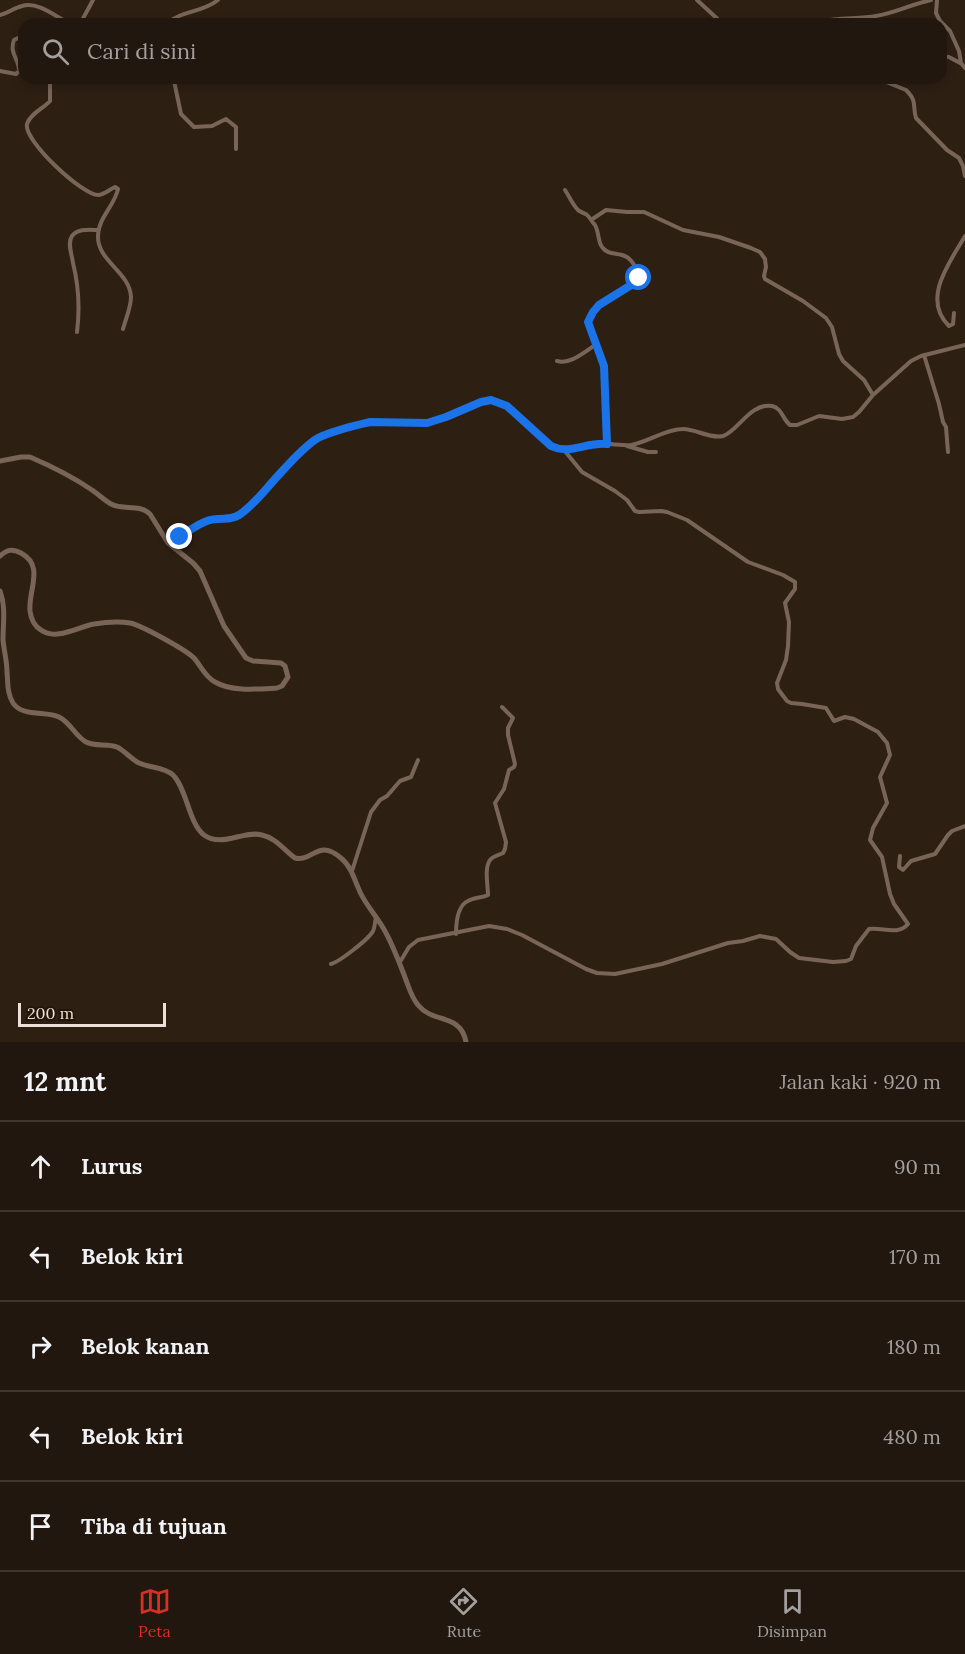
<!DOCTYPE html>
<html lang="id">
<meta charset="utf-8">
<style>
body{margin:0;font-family:Lora,serif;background:#2e241c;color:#f1f3f6}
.scale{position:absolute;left:18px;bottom:15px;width:148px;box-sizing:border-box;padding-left:6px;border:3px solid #ece1d9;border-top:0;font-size:16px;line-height:21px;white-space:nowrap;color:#ece1d9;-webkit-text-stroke:4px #241509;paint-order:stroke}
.stop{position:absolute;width:18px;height:18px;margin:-14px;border:4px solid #1a73e8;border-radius:50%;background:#fff}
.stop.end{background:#1a73e8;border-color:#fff;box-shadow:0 2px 6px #0008}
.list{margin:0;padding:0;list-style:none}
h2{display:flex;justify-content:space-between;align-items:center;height:78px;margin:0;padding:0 24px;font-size:26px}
h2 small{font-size:20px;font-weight:400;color:#a29f9e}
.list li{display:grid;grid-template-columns:39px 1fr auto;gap:18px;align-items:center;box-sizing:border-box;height:90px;padding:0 24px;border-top:2px solid #3f362e}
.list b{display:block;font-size:22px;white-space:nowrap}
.list em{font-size:20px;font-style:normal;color:#a29f9e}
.icon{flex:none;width:33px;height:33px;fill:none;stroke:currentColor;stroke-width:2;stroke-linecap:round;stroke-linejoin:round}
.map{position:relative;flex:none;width:965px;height:1042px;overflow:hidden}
.search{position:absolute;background:#22170e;box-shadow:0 3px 9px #0003;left:18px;right:18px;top:18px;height:66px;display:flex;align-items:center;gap:15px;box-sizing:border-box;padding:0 21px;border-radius:18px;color:#a29f9e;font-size:22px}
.sheet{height:528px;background:#22170e}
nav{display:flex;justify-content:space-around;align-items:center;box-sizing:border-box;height:84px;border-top:2px solid #3f362e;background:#22170e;font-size:16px;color:#a29f9e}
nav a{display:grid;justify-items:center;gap:3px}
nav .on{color:#d93025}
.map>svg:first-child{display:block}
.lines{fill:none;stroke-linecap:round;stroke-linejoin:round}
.minor{stroke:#786557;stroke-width:4}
.tertiary{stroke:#786557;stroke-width:5}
.route{stroke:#1a73e8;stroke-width:8}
</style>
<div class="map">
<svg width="965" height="1042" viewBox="0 0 965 1042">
<rect width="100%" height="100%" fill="#2e1f13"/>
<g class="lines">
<path class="minor" d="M697,0L723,24
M937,0L936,13L940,21L950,31L959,51L961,63L965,68
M0,15C8,13 14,8 22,6C38,1 56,17 70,24
M80,24L93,0
M166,24C182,10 202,13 218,0
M815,24C835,16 856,20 876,16C895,13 912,4 931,0
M941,56L949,57L960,63
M0,71L16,74L19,71C19,58 9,54 14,40L20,37H24
M50,78V101C44,108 30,114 27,124C23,140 82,195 98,195C104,195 110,189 115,187L118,189C115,205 98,218 98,236C97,261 130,272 131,297C131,307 126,318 123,329
M100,78L105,79L116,78
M171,78L174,81L181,114L194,127L212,126L226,119L236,127V149
M757,78V79
M876,78L906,90C918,102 912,105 916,118L947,150L959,158L963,166L965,176
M565,190C569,196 573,205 578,210C579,211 585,214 586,214C590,217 592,222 595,225C599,232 598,242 602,247C612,261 628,243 639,276L636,281L599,305L593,312L588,322L604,366L607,444
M591,220L606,210L627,212H644L683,230L719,237L751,248L760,252L765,259L766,267L764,276L765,279L803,301L826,318L832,327L839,354L843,361L864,380L873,395L911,361L921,356L965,345
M954,313L953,324L949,326C921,299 950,262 965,236
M77,332C80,308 79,287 73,263C72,255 67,243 72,236C78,228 90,230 99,230
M924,355L939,404L943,422L946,427L948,452
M557,361C571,365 585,351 597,344
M627,446L648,452H656
M168,543C181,536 194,527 208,521C218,517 229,521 239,515C250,508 259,497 268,487C283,470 298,452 316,439C324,434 337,431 346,428C354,426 364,422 373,422C392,421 413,426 431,422C446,419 480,399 491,400C514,402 535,440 555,448C569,454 581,444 595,443C607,443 619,446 631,445C649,442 665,429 683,429C696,429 710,439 723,436C737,432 751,402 772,406C782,408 783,420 790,425H797L819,416L842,419L853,417L859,412L873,395
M900,856L899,867L903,870L911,861L935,854L948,835L952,831L965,826
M352,871L371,812L380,800L387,796L400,781L411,777L418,760
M456,934C456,923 457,906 468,901C474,897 482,898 488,895C488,885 484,869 490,860C493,856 499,855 503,853L505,849L506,842L495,803L504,789L509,770L514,767L515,764L508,735V728L513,718L502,707
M400,962L409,947L418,940L484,927L489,926L507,929L522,935L586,969L597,973L615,974L662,964L728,943L743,941L760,936L776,939L790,952L799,958L833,962L846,961L851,959L856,946L869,929C882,927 898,936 908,924L894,904L890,894L882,857L870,840L873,828L887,803L880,777L890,755L887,743L878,732L854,719L845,717L834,721L826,708L802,704L791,703L787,701L778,689L777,683L786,660L788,646L789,622L785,603L795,589V582L783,575L748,562L687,520L667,512L661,511L639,512L635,511L627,500L615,491L582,472L564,450
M331,964C339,962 369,939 373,931C375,927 375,921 376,917"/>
<path class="tertiary" d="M0,461L21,457H30C51,466 73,477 92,490C98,494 104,500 111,504C124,511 138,503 150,514L168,543L193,563L200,571L224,626L246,658L253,661L281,663L285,666L288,677L282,686L277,688C258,689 232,692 215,682C205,677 201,666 194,658C186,650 141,625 130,623C118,621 106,622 94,624C78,627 56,641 41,630C34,626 31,619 30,611C28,590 45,566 21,553C12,548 7,550 0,556
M0,591C6,607 3,623 3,640C4,651 7,661 7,672C8,683 7,693 13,703C22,717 46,711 59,717C71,723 75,736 86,742C95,747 107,743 117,747C125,751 131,759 139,763C150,768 164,767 173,775C187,789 189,824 204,835C222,848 243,830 262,835C276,838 284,850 295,858C313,862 318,838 341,858C352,867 355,882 361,894C368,908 379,919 386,933C394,948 400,964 406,980C409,988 412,998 418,1005C433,1024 461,1013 466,1042"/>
</g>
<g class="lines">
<path class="route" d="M180,537C190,530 205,519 217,519C225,518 231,520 239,515C253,506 264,491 275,479C286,467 304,446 318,438C334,430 353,426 370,422L427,423L446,417L481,402L491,400L507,406L551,446C570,455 586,442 607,444L604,366L588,322L593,312L599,305L636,282L639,278"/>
</g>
</svg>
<div class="scale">200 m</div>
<div class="stop" style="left:639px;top:278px"></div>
<div class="stop end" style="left:180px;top:537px"></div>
<div class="search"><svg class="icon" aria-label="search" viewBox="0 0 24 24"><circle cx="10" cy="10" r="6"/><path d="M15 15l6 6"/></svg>Cari di sini</div>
</div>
<section class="sheet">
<h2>12 mnt<small>Jalan kaki · 920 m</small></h2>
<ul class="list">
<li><svg class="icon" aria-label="ahead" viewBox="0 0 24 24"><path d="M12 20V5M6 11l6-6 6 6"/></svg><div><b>Lurus</b></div><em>90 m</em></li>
<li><svg class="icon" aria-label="left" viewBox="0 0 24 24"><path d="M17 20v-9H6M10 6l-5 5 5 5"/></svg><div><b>Belok kiri</b></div><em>170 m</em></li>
<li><svg class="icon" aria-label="right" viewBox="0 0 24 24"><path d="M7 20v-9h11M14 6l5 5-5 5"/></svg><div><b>Belok kanan</b></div><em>180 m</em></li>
<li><svg class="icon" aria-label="left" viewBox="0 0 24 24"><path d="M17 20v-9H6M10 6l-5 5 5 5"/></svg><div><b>Belok kiri</b></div><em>480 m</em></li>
<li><svg class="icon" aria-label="arrive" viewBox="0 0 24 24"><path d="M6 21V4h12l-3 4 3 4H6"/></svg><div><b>Tiba di tujuan</b></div></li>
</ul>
</section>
<nav>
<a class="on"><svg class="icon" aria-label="map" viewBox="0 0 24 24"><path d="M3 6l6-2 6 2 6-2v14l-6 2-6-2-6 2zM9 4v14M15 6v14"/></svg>Peta</a>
<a><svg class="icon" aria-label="directions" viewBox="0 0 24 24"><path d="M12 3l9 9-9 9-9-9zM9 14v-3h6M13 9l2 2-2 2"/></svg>Rute</a>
<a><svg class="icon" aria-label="saved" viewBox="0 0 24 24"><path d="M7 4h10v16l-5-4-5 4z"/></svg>Disimpan</a>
</nav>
